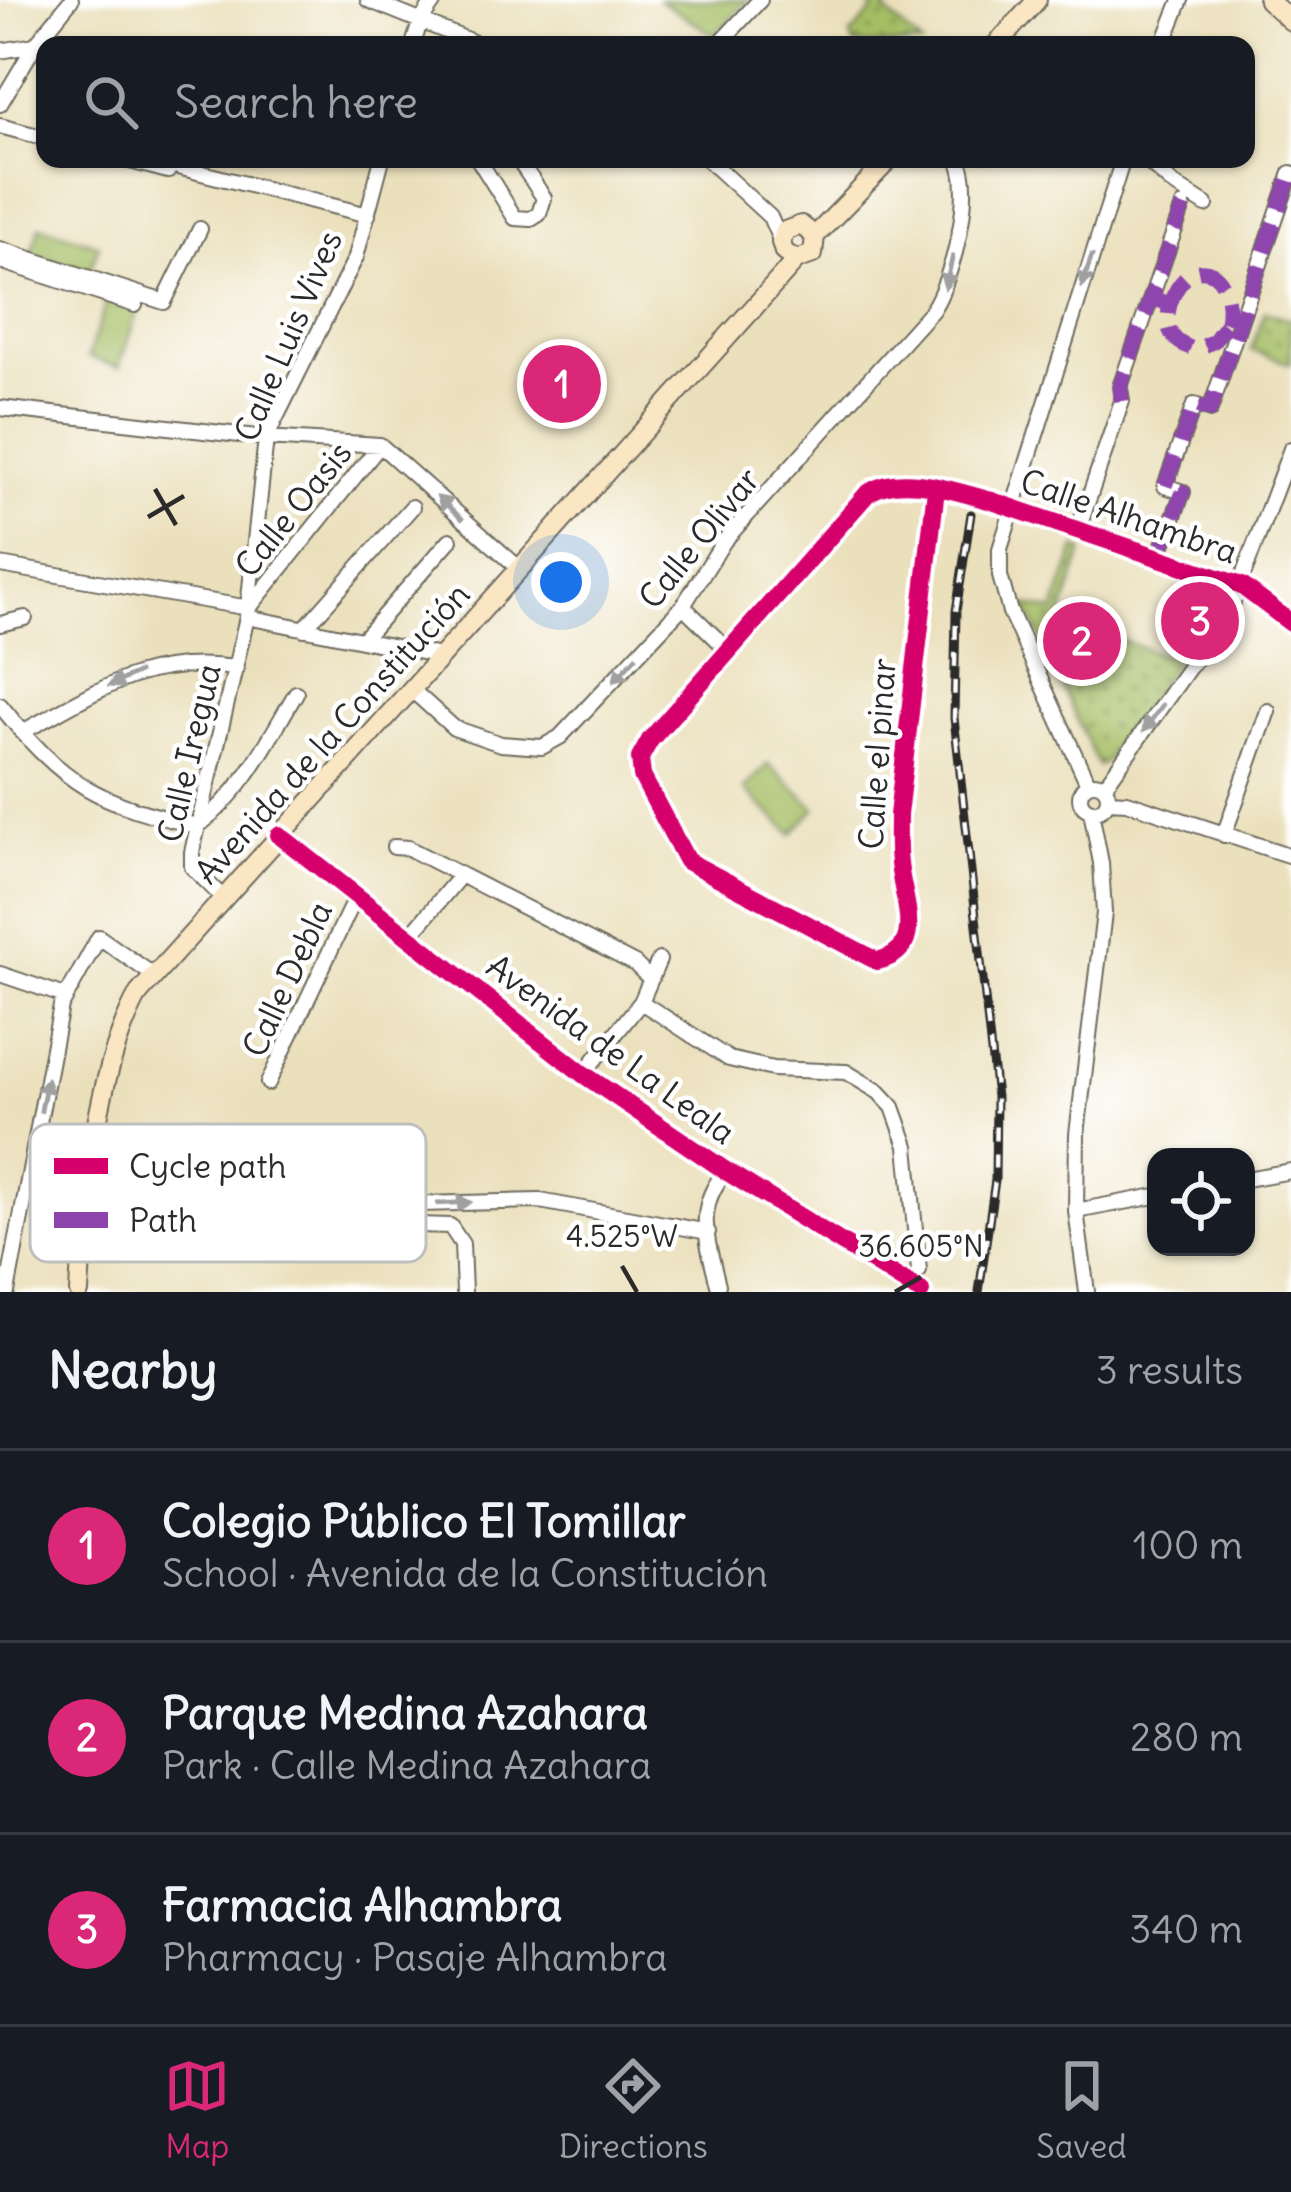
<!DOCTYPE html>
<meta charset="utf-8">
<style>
body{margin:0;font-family:Delius,sans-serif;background:#20242c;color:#f1f3f6}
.controls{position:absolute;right:36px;bottom:36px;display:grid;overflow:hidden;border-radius:24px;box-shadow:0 3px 9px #0004}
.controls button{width:108px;height:108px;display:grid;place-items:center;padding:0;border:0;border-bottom:3px solid #363941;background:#171b24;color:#f1f3f6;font:60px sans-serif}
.you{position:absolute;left:561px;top:582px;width:42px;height:42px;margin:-30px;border:9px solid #fff;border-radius:50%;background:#1a73e8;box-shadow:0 0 0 18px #1a73e833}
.badge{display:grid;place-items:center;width:78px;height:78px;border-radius:50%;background:#db2777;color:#fff;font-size:39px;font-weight:700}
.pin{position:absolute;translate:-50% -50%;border:6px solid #fff;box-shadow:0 3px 12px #0006}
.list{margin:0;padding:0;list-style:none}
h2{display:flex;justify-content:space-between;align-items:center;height:156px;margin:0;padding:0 48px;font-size:51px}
h2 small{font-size:39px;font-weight:400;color:#9ea1a6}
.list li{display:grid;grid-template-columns:78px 1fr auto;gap:36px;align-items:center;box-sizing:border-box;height:192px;padding:0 48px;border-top:3px solid #363941}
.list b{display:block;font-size:45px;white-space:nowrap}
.list p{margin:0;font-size:39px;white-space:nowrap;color:#9ea1a6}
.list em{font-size:39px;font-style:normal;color:#9ea1a6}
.icon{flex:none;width:66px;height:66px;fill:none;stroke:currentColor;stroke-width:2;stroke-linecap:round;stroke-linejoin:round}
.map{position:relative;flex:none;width:1291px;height:1292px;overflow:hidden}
.search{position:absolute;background:#171b24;box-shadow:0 3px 9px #0004;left:36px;right:36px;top:36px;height:132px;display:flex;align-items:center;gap:30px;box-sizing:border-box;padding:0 42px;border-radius:24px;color:#9ea1a6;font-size:45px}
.sheet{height:732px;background:#171b24}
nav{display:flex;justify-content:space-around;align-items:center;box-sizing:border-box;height:168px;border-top:3px solid #363941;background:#171b24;font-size:33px;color:#9ea1a6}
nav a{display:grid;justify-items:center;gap:6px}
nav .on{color:#db2777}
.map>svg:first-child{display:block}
.green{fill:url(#green-dots);stroke:#687448;stroke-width:3}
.pitch{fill:#a4be64;stroke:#687448;stroke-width:3}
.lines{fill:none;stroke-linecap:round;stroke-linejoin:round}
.street-casing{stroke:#6e6a5e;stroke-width:18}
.secondary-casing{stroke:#6e6a5e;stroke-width:22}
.street{stroke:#fff;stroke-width:14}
.secondary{stroke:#fbe6c4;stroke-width:18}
.rail-casing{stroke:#2b2b2b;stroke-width:9}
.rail{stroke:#fff;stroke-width:4.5;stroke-dasharray:14;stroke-linecap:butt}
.quiet{stroke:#8e44ad;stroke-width:15;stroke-dasharray:30 15;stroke-linecap:butt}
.cycleway-casing{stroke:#fff;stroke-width:26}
.cycleway{stroke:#d6006c;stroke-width:18}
.oneway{fill:#a0a0a0}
.ticks{fill:none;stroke:#2b2b2b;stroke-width:4.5}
.labels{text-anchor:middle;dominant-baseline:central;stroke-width:9;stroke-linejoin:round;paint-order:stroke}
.street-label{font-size:33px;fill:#2b2b2b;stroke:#fff}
.key{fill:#fff;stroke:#bfbfbf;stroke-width:3}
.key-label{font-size:33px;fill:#2b2b2b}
.ticks-label{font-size:30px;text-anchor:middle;fill:#2b2b2b;stroke:#fff;stroke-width:9;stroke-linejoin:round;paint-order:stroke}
</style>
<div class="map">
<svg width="1291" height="1292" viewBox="0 0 1291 1292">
<defs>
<pattern id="green-dots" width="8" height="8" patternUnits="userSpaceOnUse" patternTransform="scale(3)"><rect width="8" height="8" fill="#a4be64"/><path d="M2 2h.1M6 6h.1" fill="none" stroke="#869b53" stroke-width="1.8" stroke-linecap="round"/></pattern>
</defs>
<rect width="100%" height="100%" fill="#fff"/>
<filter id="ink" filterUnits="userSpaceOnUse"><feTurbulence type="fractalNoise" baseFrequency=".00833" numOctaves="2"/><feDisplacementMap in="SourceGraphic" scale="24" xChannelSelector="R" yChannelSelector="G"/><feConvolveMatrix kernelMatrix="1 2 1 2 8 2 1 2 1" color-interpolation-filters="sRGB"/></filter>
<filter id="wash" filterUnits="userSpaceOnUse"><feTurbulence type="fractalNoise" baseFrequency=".004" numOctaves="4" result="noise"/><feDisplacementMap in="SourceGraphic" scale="48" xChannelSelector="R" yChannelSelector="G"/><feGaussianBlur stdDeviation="2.7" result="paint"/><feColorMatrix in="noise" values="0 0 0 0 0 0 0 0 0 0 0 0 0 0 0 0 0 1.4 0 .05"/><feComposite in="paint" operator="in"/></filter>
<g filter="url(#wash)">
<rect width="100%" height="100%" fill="#ebe0bc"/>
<path class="green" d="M864,0H894L885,11L922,45H854L851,35L874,10Z
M1265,311L1291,320V364L1251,350Z
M1076,548L1083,551L1061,619L1177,660L1104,763L1098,766L1025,605L1054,611Z"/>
<path class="pitch" d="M659,0H748L714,35Z
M40,226L99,245L89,272L31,253Z
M107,300L138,309L119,367L88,357Z
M768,764L816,808L792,834L744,789Z"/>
</g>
<g filter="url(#ink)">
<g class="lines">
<g class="street-casing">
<path id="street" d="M368,0L480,45
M413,45L420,22L435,0
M718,45L760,0
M1163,45L1181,0
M0,51L35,45L71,0
M0,104L35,45H60
M0,126L45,138
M122,159L168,171L170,165L368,215
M478,159L515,218L531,219L539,214L544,198L518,159
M707,159L770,217L781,242
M1145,159L1173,184L1206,205
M0,249L164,302L200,229
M0,261L135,305
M0,408L266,438L380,445L521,570
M936,489L898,815C898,831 897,847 899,863C902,900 928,950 877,961L687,861L642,776L640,758L650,740L867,494C898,470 957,492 992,501L1242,586L1291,623
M1077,533L1122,401L1120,387L1183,206
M1158,558L1183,492L1165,486L1194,405L1210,410L1291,173
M0,565L249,608
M683,606L728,650
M249,608L380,445
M247,617L441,656
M0,624L25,618
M304,629L412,507
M363,639L450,540
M412,690L454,728L501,744L542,747L560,737L683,606L724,541L932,310C952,280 975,192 958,159
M0,705C65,786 97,803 198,826C243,792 268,741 296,693
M22,732C99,691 144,655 236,668
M1080 797a14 14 0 1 1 28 0a14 14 0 1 1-28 0Z
M1088,784L1010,612L1000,576V549L1123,159
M1104,787L1230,610L1291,449
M1108,801L1127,802L1291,856
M279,835L583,1074L726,1171L921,1292
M1224,835L1268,711
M394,847L408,848L635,964L649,978
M223,898L192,867V852L247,617L266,438L356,257L382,159
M410,936L460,876
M0,974L65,996
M641,1002L729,1059L773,1069L846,1072L879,1092L893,1107L907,1146L919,1271
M583,1074L641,1002L659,960
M268,1083L355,898
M1246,1179L1291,1171
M375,1205L385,1224L450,1226L462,1244L464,1292
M85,1207L215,1209L540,1201L708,1232
M1076,1211L1156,1196
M718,1285C707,1239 694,1208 726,1171
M7,1292L61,1006L99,937L153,975
M1087,1292L1076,1211L1077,1134L1104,913L1101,863L1091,811"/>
</g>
<g class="secondary-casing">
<path id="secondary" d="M1268,0L1291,21
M996,45L1037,0
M815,236L890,159
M79,1292C84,1202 95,1072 139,993L774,285L796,260L813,254L815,236L801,225L785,231L781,242L784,252L796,260"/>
</g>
<use href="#street" class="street"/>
<use href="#secondary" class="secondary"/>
<g class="rail-casing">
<path id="rail" d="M971,514L956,611L954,718L996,1097L995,1180L979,1292"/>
</g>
<use href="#rail" class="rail"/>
<path class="quiet" d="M1151,298L1170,304C1164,330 1171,342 1196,350L1214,341L1227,323L1238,326
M1170,304C1189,249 1236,267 1227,323
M1122,401L1120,387L1183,206
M1158,558L1183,492L1165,486L1194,405L1210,410L1291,173"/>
<g class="cycleway-casing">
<path id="cycleway" d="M936,489L898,815C898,831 897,847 899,863C902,900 928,950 877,961L687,861L642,776L640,758L650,740L867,494C898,470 957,492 992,501L1242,586L1291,623
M279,835L583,1074L726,1171L921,1292"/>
</g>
<use href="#cycleway" class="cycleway"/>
</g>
<defs><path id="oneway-solid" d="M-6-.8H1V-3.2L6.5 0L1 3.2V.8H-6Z" transform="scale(3)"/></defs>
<g class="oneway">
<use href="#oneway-solid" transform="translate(1087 271) rotate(108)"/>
<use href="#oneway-solid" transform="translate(949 272) rotate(103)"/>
<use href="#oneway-solid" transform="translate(450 508) rotate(-138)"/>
<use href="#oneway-solid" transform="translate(625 669) rotate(132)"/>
<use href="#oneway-solid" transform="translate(124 679) rotate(155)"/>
<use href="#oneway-solid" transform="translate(1153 718) rotate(126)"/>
<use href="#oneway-solid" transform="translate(44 1095) rotate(-79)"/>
<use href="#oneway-solid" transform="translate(454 1203) rotate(-3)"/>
</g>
</g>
<path class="ticks" d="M155,489L176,525M148,517L184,496M622,1266L637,1292M895,1292L921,1277"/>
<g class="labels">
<g class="street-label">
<text transform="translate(288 336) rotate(-67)">Calle Luis Vives</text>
<text transform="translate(293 509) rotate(-51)">Calle Oasis</text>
<text transform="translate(1129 516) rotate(19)">Calle Alhambra</text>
<text transform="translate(699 538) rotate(-51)">Calle Olivar</text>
<text transform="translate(332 733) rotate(-48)">Avenida de la Constitución</text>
<text transform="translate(189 753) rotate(-77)">Calle Iregua</text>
<text transform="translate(877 754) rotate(-86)">Calle el pinar</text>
<text transform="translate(287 979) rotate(-65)">Calle Debla</text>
<text transform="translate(611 1049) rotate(36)">Avenida de La Leala</text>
</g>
</g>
<rect x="30" y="1124" width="396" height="138" rx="18" class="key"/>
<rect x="54" y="1158" width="54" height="16" fill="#d6006c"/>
<rect x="54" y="1212" width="54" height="16" fill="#8e44ad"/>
<g class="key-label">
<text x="129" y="1178">Cycle path</text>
<text x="129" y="1232">Path</text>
</g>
<g class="ticks-label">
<text x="622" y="1247">4.525°W</text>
<text x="921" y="1257">36.605°N</text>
</g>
</svg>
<div class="controls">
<button><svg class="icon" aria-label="locate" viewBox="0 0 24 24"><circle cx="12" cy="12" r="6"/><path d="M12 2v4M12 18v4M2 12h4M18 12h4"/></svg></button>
</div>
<div class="you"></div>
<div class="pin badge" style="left:562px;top:384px">1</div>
<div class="pin badge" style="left:1082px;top:641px">2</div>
<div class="pin badge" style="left:1200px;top:621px">3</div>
<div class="search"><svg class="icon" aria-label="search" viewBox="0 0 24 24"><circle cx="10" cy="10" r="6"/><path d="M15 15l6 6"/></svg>Search here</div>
</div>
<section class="sheet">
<h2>Nearby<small>3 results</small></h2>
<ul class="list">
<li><span class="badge">1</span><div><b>Colegio Público El Tomillar</b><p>School · Avenida de la Constitución</p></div><em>100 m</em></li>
<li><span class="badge">2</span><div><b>Parque Medina Azahara</b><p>Park · Calle Medina Azahara</p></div><em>280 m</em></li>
<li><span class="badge">3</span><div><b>Farmacia Alhambra</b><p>Pharmacy · Pasaje Alhambra</p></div><em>340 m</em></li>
</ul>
</section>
<nav>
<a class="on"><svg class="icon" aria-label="map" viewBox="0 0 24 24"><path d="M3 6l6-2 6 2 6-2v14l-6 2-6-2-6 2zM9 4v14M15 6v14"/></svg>Map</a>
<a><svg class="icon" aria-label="directions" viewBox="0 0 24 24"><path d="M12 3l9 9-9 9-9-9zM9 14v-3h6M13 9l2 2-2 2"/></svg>Directions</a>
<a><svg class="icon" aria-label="saved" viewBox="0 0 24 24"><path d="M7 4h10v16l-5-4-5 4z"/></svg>Saved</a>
</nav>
